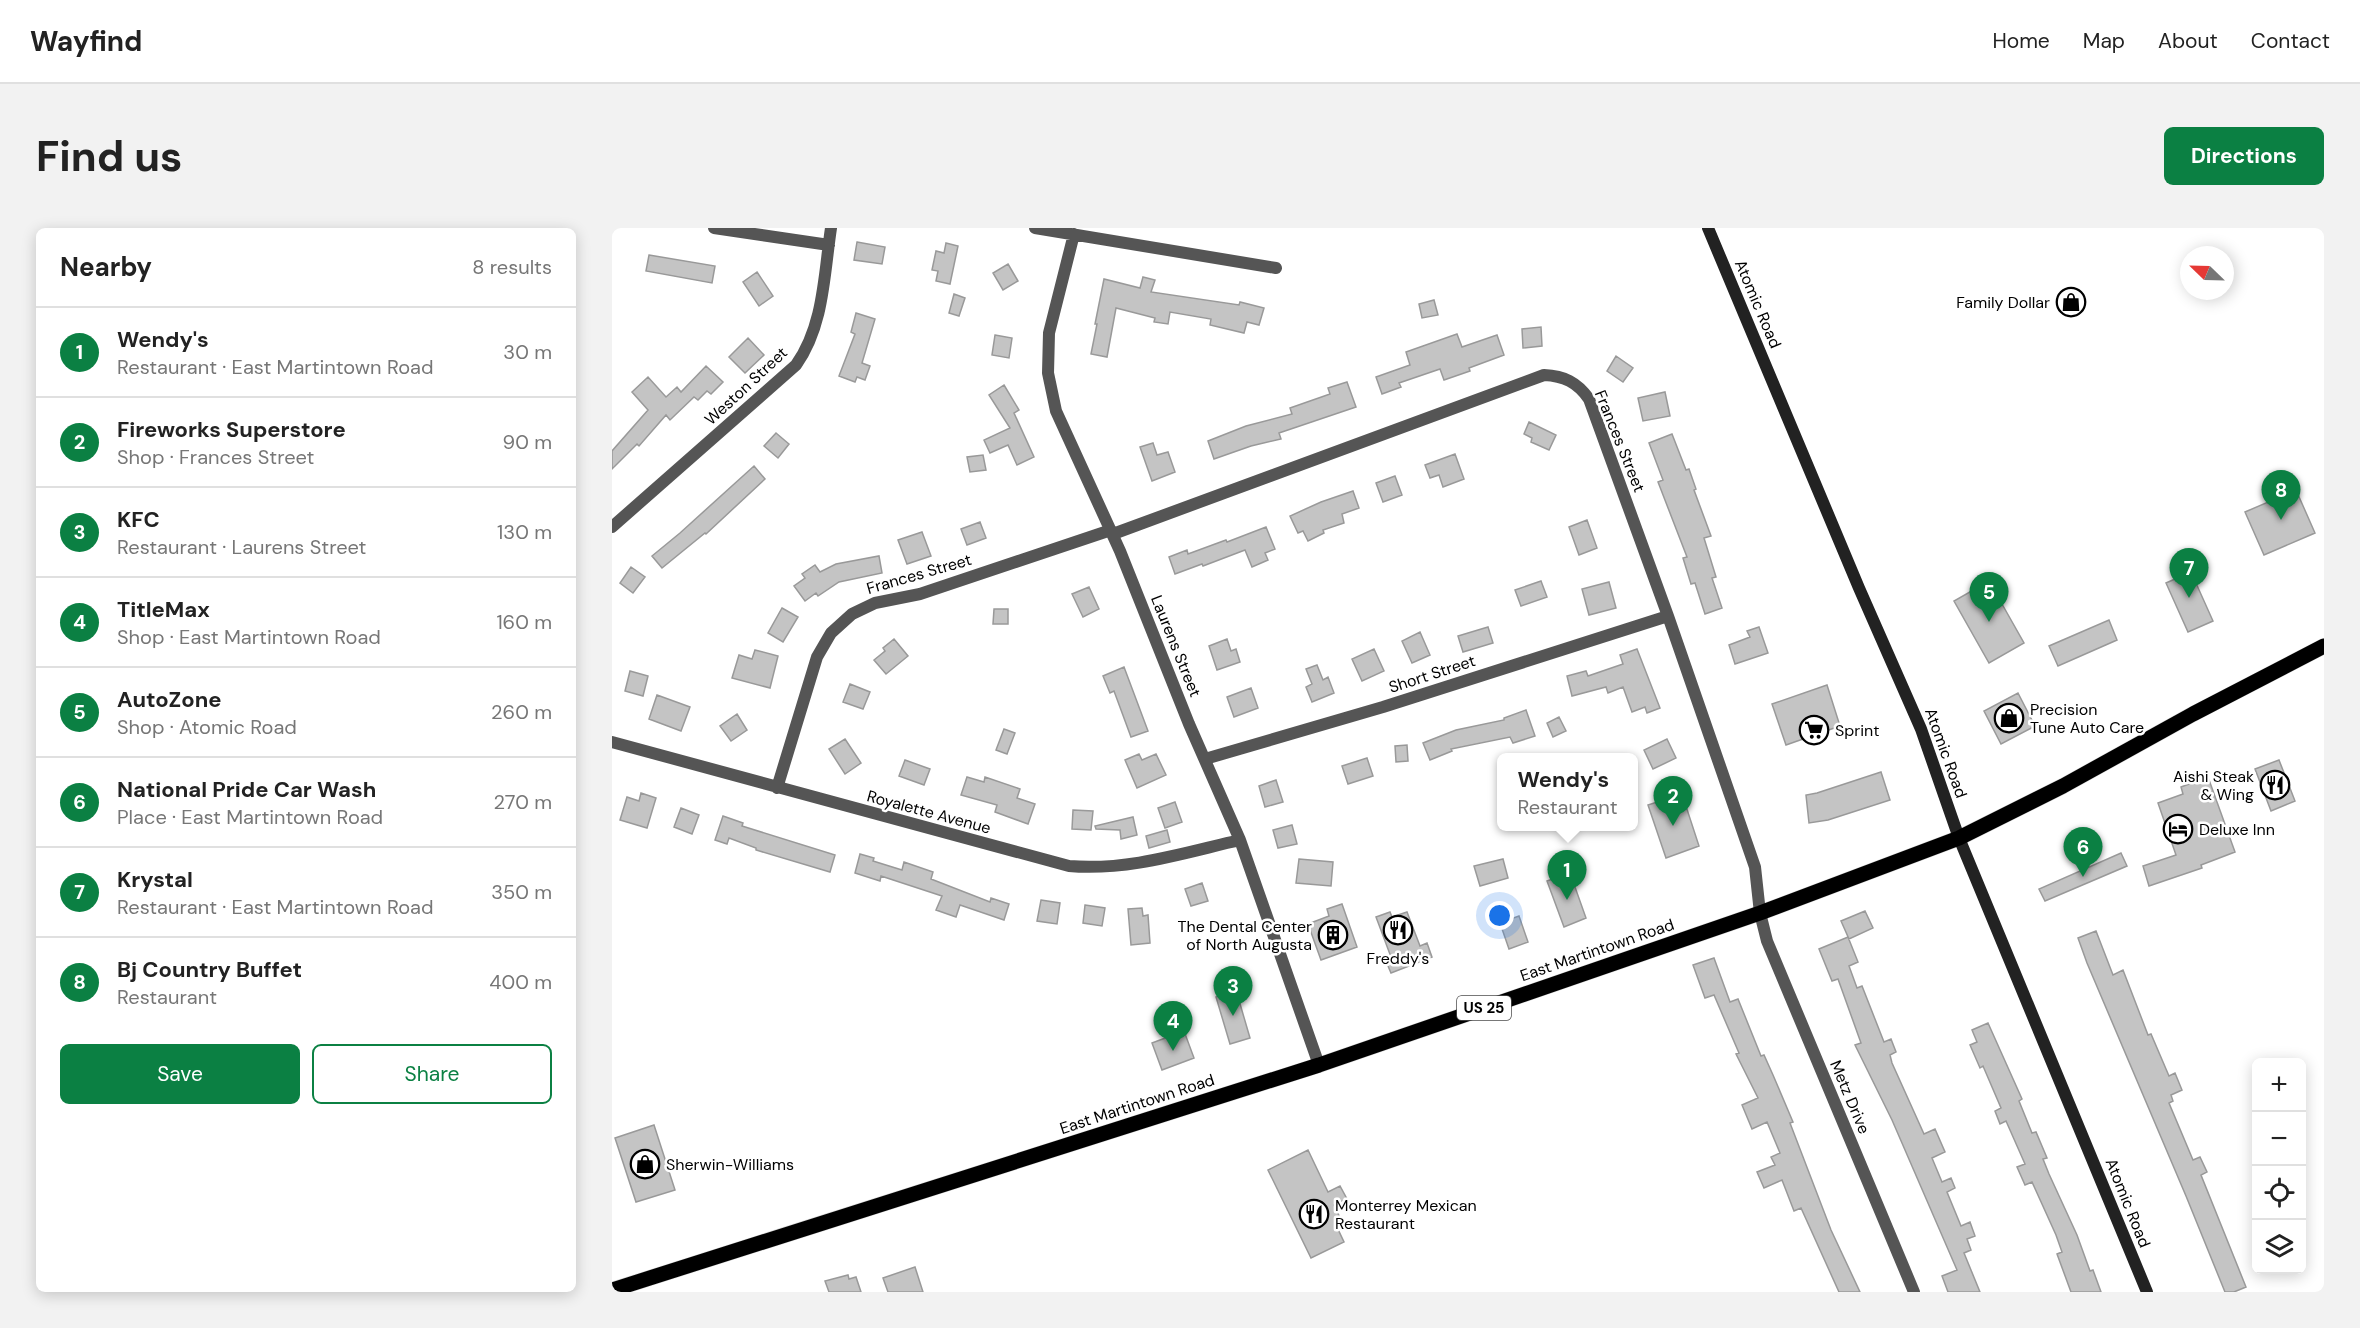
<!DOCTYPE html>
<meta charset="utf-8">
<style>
body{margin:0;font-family:"DM Sans",sans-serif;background:#f2f2f2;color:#222}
.controls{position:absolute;right:18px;bottom:18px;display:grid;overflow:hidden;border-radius:9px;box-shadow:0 3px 15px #0003}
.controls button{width:54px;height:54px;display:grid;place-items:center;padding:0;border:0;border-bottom:2px solid #e0e0e0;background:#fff;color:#222;font:30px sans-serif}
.compass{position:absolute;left:1568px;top:18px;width:54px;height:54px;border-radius:50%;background:#fff;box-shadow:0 3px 15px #0003;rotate:293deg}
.you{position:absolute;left:888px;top:688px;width:21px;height:21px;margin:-15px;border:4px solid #fff;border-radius:50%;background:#1a73e8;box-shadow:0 0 0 9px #1a73e833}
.badge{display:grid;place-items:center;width:39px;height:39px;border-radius:50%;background:#0b8043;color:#fff;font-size:20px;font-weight:700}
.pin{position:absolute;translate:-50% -50px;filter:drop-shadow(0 2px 3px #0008)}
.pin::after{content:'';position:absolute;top:32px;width:21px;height:18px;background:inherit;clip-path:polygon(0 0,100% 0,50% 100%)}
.popup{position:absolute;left:885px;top:525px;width:141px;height:78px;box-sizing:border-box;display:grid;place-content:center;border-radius:9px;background:#fff;filter:drop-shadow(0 2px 4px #0005);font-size:20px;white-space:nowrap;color:#767676}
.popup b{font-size:22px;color:#222}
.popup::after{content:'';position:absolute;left:50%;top:100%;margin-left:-12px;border:12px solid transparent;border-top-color:#fff}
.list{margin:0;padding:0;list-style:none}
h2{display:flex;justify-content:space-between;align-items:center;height:78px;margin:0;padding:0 24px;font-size:26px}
h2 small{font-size:20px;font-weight:400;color:#767676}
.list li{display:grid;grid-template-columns:39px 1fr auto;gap:18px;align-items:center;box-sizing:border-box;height:90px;padding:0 24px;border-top:2px solid #e0e0e0}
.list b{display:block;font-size:22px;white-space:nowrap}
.list p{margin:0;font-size:20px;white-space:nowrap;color:#767676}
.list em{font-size:20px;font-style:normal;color:#767676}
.actions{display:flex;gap:12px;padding:18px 24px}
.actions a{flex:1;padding:14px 0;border:2px solid #0b8043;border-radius:9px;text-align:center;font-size:21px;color:#0b8043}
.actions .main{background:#0b8043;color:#fff}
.icon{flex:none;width:33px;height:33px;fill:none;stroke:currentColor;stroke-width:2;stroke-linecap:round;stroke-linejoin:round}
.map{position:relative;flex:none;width:1712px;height:1064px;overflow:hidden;border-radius:9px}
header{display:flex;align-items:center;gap:36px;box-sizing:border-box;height:84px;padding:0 30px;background:#fff;border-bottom:2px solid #e0e0e0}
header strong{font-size:28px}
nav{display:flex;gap:33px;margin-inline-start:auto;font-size:21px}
.intro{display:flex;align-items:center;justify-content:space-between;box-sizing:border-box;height:144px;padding:0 36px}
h1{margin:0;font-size:42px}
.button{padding:15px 27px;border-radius:9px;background:#0b8043;color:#fff;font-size:21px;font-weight:700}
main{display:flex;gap:36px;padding:0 36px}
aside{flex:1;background:#fff;border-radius:9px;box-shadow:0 3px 15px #0003}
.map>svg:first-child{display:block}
.building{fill:#c4c4c4;stroke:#999;stroke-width:1.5}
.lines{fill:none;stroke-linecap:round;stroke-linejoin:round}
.primary-casing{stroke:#dbdbdb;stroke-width:16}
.minor{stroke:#555;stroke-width:12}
.secondary{stroke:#222;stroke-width:12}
.primary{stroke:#000;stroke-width:15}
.labels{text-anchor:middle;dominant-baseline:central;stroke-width:5;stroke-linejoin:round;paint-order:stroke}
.shield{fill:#fff;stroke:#4c4c4c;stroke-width:1.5}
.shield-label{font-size:15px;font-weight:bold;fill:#000}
.poi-label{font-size:16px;fill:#000;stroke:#fff;text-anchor:start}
.street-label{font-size:16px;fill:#000;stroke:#fff}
</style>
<header>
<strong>Wayfind</strong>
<nav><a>Home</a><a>Map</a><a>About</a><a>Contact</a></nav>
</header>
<div class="intro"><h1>Find us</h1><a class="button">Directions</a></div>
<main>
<aside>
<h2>Nearby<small>8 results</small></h2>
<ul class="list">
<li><span class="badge">1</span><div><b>Wendy's</b><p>Restaurant · East Martintown Road</p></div><em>30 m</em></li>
<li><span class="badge">2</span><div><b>Fireworks Superstore</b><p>Shop · Frances Street</p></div><em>90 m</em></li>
<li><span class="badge">3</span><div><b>KFC</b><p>Restaurant · Laurens Street</p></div><em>130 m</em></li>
<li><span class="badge">4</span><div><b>TitleMax</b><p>Shop · East Martintown Road</p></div><em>160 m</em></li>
<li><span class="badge">5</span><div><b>AutoZone</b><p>Shop · Atomic Road</p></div><em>260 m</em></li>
<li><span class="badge">6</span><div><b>National Pride Car Wash</b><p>Place · East Martintown Road</p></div><em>270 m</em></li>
<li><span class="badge">7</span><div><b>Krystal</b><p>Restaurant · East Martintown Road</p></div><em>350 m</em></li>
<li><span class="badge">8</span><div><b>Bj Country Buffet</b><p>Restaurant</p></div><em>400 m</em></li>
</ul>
<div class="actions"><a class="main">Save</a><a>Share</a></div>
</aside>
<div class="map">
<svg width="1712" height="1064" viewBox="0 0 1712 1064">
<rect width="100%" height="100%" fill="#fff"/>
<path class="building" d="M245,14L273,19L270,36L242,32Z
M334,15L346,18L338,56L324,53L326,43L320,42L324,23L332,25Z
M37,27L103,38L100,55L34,43Z
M396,36L406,53L391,62L381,45Z
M145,44L161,68L147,78L131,54Z
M531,49L543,52L539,64L627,77L628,74L652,80L647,97L635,94L632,105L598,97L599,91L558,84L556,96L542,94L543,90L504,80L495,129L479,126L485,96H483L492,51L528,60Z
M342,66L353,70L347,88L337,85Z
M822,72L826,87L810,90L807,76Z
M244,85L263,91L250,135L258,138L253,152L245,149L243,154L227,148L243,106L239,104Z
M929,99L930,118L911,120L910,101Z
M845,106L850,119L885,107L892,127L857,140L858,143L832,152L828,141L787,155L789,159L770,166L764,149L798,137L794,124Z
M383,107L400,110L397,130L380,127Z
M136,110L152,127L133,145L117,129Z
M1004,128L1021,140L1011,154L995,143Z
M94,138L111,154L99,166L95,163L86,172L82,169L58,192L54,187L27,218L25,216L0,241V223L36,182L20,164L36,149L54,169L65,159L69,164Z
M735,154L744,179L667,205L669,211L639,218L602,231L596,213L634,198L680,186L678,180L718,166L716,160Z
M392,157L407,182L402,185L422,229L405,237L396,217L378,225L372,212L398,200L377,167Z
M1053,164L1058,188L1031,193L1026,170Z
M917,194L944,207L937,222L919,214L920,210L912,206Z
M164,205L177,216L166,230L152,218Z
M1060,206L1074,242L1077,241L1084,261L1082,262L1099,308L1092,310L1104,349L1100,350L1110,380L1093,386L1083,355L1079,356L1071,330L1075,329L1046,254L1051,252L1037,215Z
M541,215L545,227L556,224L563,244L540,253L528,219Z
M843,226L852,251L831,259L827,247L818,250L813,237Z
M371,227L374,242L358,244L355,229Z
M142,238L153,251L94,306L93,305L50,340L40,328L68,305Z
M783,248L790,267L771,274L764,255Z
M1684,262L1703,305L1652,327L1633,284Z
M741,263L747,280L730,286L732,295L711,302L712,305L696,313L691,303L686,305L678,288L709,274Z
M975,292L985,320L967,327L957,299Z
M368,294L374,310L355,317L349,301Z
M654,299L663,321L653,325L656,332L640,339L633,322L591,338L590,336L563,346L557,329L575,322L576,326L614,312L615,314Z
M310,304L319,328L295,336L286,312Z
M267,328L270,345L227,354L206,368L204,365L193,373L182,358L193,350L190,346L203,337L208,344L224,336Z
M19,339L33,349L21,365L8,355Z
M1579,344L1601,393L1576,404L1554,355Z
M929,353L935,369L909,378L903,362Z
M1377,353L1412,415L1377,435L1342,373Z
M997,354L1004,380L977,387L970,361Z
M477,359L487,381L471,389L460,366Z
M170,380L186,389L171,414L156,405Z
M382,381H396V396H381Z
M1497,392L1505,412L1446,438L1437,418Z
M876,399L881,415L851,424L846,408Z
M1147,399L1156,425L1123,436L1117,417L1138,409L1135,403Z
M808,404L818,427L800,435L790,413Z
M282,411L296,428L274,446L262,432L273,423L271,420Z
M615,411L619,423L624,421L628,434L605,442L597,418Z
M762,421L772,443L750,453L740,431Z
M1025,421L1048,480L1035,485L1033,479L1020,484L1011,459L996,465L994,459L960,468L955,448L974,443L976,448L1011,436L1008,427Z
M143,422L166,428L158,460L120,450L127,427L140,431Z
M705,437L711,452L716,449L722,465L700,474L694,459L700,456L694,441Z
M512,439L536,503L519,509L502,463L498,465L491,448Z
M18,443L36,448L31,468L13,463Z
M238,456L258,464L251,481L231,474Z
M1215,457L1228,498L1174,517L1160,476Z
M639,460L646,480L622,489L615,469Z
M1406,465L1423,498L1389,516L1372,483Z
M45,467L78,479L69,503L37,491Z
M914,482L923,508L901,515L898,509L839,521L840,523L818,532L811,515L844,502L892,492V490Z
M125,486L135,502L119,513L108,498Z
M947,489L954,503L941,509L935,495Z
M392,501L403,505L395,526L384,522Z
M233,511L249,535L233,546L217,521Z
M1055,511L1064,530L1041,541L1032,522Z
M795,517L796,533L784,534L783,518Z
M527,526L530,532L544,526L554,547L525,560L513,532Z
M755,530L761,548L736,556L730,538Z
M293,532L318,541L312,557L287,548Z
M1667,532L1683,573L1659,583L1643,541Z
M1269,544L1278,572L1216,592L1197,595L1194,567L1205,565Z
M355,549L372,554L373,549L408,561L405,570L423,576L416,596L383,584L385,577L349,567Z
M1596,549L1623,624L1589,637L1590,640L1537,658L1531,638L1564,627L1546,575L1571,566L1569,559Z
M664,552L671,574L653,579L647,558Z
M29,565L44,570L35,600L8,592L15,569L27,573Z
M1070,566L1087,618L1054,630L1036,577Z
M563,574L570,594L553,600L546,580Z
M69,580L87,587L80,606L62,599Z
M461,582L481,583L479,602L460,601Z
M111,588L131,595L130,598L223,627L218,644L144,622V620L117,610L115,616L103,612Z
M521,589L525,607L509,611L508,602L484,601L483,598Z
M680,597L685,616L666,620L661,602Z
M555,602L558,614L537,620L534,608Z
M1509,625L1515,638L1433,673L1427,661Z
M248,626L262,630L261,633L290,642L292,634L321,644L319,651L378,674L379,670L397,676L392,692L348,677L344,689L324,682L330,668L269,648L268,653L243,645Z
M687,631L721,634L719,658L684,655Z
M891,631L896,650L868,658L862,638Z
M958,645L974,690L952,699L935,653Z
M590,655L596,673L579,678L573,661Z
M429,672L448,675L445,696L425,693Z
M730,676L745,719L709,732L696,696L717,688L715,681Z
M473,677L493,680L490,698L471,695Z
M530,680L531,688L536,687L538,715L519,717L516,681Z
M1253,683L1261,700L1237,711L1229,693Z
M778,684L780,689L795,684L808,718L815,715L820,729L779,745L773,731L779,729L764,689Z
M907,688L916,714L897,721L888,695Z
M1484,703L1501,747L1511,742L1536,807L1539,806L1557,848L1563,845L1570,862L1559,867L1561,873L1557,875L1581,932L1588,929L1595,944L1589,947L1634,1059L1622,1064H1613L1574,968L1475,735L1466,710Z
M1236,709L1246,734L1237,738L1245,760L1250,758L1272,814L1279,811L1284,824L1278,827L1280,835L1312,906L1323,901L1333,924L1320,930L1330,954L1339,950L1343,960L1335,964L1349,998L1358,994L1363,1008L1355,1011L1359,1022L1352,1025L1368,1064H1336L1330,1048L1345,1042L1280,892L1243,817L1249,815L1226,751L1220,753L1207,721Z
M1102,730L1118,774L1126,771L1149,828L1152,827L1161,847L1181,894L1178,895L1219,1002L1248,1064H1227L1189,980L1182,983L1170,952L1152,960L1145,944L1163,937L1159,929L1168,925L1155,894L1140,901L1130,877L1146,870L1124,826L1127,825L1102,767L1093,770L1081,737Z
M624,762L638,810L618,816L604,769Z
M1376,795L1410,871L1407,873L1420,905L1424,904L1435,930L1431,931L1437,946L1465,1007L1478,1043L1481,1042L1489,1064H1459L1445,1026L1450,1024L1444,1007L1420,954L1413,957L1405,939L1413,936L1394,893L1388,896L1383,883L1389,880L1371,838L1368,840L1358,817L1365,814L1360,802Z
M572,803L582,830L550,842L540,815Z
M42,897L63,962L24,974L3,910Z
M696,922L716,964L728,958L735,971L722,977L730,994L724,997L732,1014L699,1030L656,942Z
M303,1039L311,1064H276L271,1050Z
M236,1047L237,1051L244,1049L249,1064H217L213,1053Z"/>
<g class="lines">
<g class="primary-casing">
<path id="primary" d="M0,1062L707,837L1148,685L1347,610L1451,558L1581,486L1712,418"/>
</g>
<path class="minor" d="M102,0L217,17
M423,0L664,40
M462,6L437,105L436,145L444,183L508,323L577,496L628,612L707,837
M0,299L184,137C212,98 212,46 219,0
M501,306L932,147C952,148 965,154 977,171L1056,388L1143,639L1148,685L1155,713L1302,1064
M0,514L457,638C516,643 571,625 628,612
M593,531L771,479L1056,388
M165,560L205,429L219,405L240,386L263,375L308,366L499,302"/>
<path class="secondary" d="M1096,0L1247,360L1309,501L1347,610L1535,1064"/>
<use href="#primary" class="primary"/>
</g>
<defs>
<g id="shop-ring" transform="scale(1.5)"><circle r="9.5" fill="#fff" stroke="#000" stroke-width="1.5"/><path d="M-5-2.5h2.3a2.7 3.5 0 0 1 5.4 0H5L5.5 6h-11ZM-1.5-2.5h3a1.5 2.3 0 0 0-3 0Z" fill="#000"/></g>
<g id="supermarket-ring" transform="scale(1.5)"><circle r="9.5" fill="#fff" stroke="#000" stroke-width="1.5"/><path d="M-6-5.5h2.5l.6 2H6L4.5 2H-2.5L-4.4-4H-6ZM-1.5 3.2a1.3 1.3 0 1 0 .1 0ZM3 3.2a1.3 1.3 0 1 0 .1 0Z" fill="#000"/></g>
<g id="restaurant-ring" transform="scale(1.5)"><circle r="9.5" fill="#fff" stroke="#000" stroke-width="1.5"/><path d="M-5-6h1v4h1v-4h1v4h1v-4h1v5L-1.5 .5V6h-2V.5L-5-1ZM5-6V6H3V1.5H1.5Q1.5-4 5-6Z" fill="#000"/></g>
<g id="hotel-ring" transform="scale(1.5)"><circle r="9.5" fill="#fff" stroke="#000" stroke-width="1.5"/><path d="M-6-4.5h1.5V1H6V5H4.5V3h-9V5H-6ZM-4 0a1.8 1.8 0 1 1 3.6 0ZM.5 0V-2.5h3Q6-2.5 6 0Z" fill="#000"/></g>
<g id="building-ring" transform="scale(1.5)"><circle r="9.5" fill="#fff" stroke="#000" stroke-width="1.5"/><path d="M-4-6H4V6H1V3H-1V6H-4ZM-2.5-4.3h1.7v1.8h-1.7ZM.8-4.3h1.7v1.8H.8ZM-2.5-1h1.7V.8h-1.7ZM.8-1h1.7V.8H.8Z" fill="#000"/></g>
</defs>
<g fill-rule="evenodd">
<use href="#shop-ring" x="1459" y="74"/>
<use href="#shop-ring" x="1397" y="490"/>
<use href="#supermarket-ring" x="1202" y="502"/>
<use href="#restaurant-ring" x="1663" y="557"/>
<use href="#hotel-ring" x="1566" y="601"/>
<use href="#restaurant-ring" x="786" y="702"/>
<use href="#building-ring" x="721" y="707"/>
<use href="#shop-ring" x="33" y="936"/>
<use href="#restaurant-ring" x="702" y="986"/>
</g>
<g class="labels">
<rect class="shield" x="845" y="768" width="54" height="24" rx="4.5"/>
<g class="shield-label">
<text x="872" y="780">US 25</text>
</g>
<g class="poi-label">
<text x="1438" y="74" text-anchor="end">Family Dollar</text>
<text x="1418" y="481">Precision<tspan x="1418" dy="18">Tune Auto Care</tspan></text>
<text x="1223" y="502">Sprint</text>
<text x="1642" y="548" text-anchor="end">Aishi Steak<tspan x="1642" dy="18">&amp; Wing</tspan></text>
<text x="1587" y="601">Deluxe Inn</text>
<text x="700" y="698" text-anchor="end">The Dental Center<tspan x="700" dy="18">of North Augusta</tspan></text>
<text x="786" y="730" text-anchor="middle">Freddy's</text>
<text x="54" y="936">Sherwin-Williams</text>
<text x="723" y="977">Monterrey Mexican<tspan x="723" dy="18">Restaurant</tspan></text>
</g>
<g class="street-label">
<text transform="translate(1146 76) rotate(67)">Atomic Road</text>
<text transform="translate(134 158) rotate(-43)">Weston Street</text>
<text transform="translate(1008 213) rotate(68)">Frances Street</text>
<text transform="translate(307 346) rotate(-16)">Frances Street</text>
<text transform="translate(564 418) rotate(68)">Laurens Street</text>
<text transform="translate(820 446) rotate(-18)">Short Street</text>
<text transform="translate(1334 525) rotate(70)">Atomic Road</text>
<text transform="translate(317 584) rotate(15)">Royalette Avenue</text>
<text transform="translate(985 722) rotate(-19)">East Martintown Road</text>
<text transform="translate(1238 869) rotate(67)">Metz Drive</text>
<text transform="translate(525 876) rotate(-18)">East Martintown Road</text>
<text transform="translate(1516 975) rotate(68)">Atomic Road</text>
</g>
</g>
</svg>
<div class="controls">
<button>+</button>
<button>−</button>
<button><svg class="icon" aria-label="locate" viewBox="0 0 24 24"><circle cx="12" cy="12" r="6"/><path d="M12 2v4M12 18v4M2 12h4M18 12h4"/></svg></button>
<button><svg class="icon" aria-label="layers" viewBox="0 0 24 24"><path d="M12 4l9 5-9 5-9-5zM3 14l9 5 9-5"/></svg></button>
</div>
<svg class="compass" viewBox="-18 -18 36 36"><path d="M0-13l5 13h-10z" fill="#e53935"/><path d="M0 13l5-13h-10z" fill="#767676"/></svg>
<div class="you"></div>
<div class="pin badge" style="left:955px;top:672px">1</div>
<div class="popup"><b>Wendy's</b>Restaurant</div>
<div class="pin badge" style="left:1061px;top:598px">2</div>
<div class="pin badge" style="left:621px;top:788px">3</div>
<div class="pin badge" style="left:561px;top:823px">4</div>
<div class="pin badge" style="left:1377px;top:394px">5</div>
<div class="pin badge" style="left:1471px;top:649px">6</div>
<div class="pin badge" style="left:1577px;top:370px">7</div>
<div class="pin badge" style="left:1669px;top:292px">8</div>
</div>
</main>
